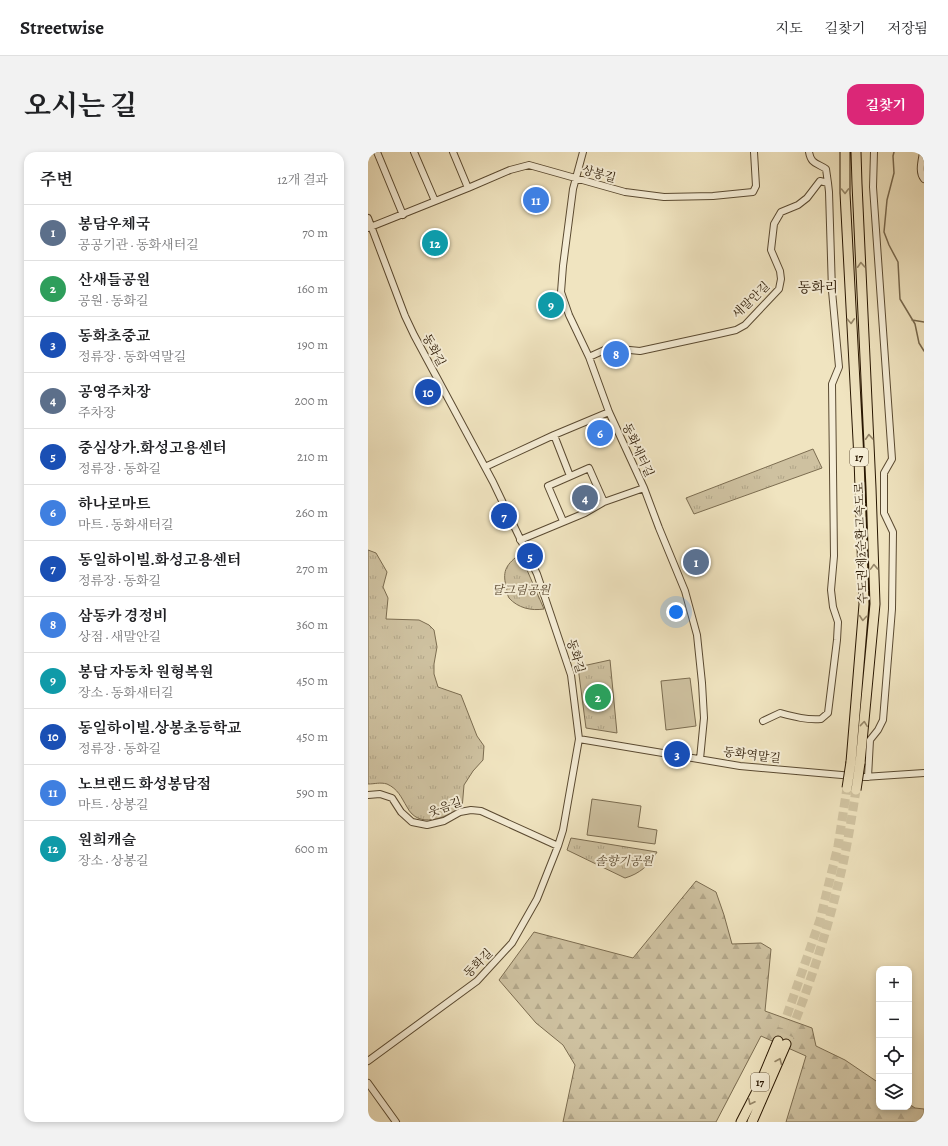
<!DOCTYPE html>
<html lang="ko">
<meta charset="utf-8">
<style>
body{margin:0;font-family:Alegreya,"Noto Serif KR",serif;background:#f2f2f2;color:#202124}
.controls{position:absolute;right:12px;bottom:12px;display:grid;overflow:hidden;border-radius:8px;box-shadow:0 2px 6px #0003}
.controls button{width:36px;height:36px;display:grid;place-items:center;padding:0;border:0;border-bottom:1px solid #e0e0e0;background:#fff;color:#202124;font:20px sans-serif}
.you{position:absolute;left:308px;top:460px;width:14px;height:14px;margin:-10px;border:3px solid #fff;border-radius:50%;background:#1a73e8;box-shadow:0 0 0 6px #1a73e833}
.badge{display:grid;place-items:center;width:26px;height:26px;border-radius:50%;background:#db2777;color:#fff;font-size:13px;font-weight:700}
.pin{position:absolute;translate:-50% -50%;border:2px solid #fff;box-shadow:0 1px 4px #0006}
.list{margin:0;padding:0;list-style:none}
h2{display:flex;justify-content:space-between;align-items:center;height:52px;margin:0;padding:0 16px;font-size:17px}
h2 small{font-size:13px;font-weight:400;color:#757577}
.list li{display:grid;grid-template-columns:26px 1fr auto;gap:12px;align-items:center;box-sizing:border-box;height:56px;padding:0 16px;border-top:1px solid #e0e0e0}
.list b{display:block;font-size:15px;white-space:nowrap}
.list p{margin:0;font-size:13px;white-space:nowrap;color:#757577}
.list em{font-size:13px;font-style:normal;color:#757577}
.icon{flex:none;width:22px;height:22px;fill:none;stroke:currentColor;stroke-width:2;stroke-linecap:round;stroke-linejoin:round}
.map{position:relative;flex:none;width:556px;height:970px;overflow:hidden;border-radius:12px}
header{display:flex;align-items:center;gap:24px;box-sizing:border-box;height:56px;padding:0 20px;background:#fff;border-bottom:1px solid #e0e0e0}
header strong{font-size:19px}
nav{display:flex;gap:22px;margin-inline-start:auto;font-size:14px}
.intro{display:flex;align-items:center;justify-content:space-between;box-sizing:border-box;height:96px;padding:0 24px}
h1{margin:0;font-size:28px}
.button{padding:10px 18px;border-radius:12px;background:#db2777;color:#fff;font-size:14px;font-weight:700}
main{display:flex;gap:24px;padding:0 24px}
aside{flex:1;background:#fff;border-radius:12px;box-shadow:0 2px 6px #0003}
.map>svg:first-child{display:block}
.green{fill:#cec1a0;stroke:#7b6c50}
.forest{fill:url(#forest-firs);stroke:#7b6c50}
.park{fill:url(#park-tufts);stroke:#7b6c50}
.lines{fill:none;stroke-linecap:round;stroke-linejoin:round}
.stream{stroke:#77684d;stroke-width:1.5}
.highway-tunnel{stroke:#d2c5a3;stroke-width:9;stroke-dasharray:9 4.5;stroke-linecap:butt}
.minor-casing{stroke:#5a4a31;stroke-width:8}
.highway-casing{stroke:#281601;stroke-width:11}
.minor{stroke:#f5edd6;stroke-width:6}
.highway{stroke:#f0e4c0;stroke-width:9}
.highway-bridge-casing{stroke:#281601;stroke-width:11;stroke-linecap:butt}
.highway-bridge{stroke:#f0e4c0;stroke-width:9}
.oneway{stroke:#96876a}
.labels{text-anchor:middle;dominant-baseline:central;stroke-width:4;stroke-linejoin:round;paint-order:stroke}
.shield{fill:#f5edd6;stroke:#665641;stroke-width:1}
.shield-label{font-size:11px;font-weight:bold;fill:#281601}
.street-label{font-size:12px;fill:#281601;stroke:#f5edd6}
.park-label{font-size:12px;font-style:italic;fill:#5a4931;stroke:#f5edd6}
.quarter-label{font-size:14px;fill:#281601;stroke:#f5edd6}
</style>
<header>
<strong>Streetwise</strong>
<nav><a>지도</a><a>길찾기</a><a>저장됨</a></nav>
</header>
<div class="intro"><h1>오시는 길</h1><a class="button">길찾기</a></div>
<main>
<aside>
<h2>주변<small>12개 결과</small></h2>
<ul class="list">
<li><span class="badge" style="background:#5c6f8a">1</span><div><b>봉담우체국</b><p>공공기관 · 동화새터길</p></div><em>70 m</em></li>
<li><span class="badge" style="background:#2e9e5b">2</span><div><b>산새들공원</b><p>공원 · 동화길</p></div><em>160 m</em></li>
<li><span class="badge" style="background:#1a4fb4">3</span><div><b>동화초중교</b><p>정류장 · 동화역말길</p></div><em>190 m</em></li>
<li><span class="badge" style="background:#5c6f8a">4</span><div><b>공영주차장</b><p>주차장</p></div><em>200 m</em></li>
<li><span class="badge" style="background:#1a4fb4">5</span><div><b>중심상가.화성고용센터</b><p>정류장 · 동화길</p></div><em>210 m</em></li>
<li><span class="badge" style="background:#3f7fe0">6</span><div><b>하나로마트</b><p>마트 · 동화새터길</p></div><em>260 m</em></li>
<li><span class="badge" style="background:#1a4fb4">7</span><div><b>동일하이빌.화성고용센터</b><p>정류장 · 동화길</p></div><em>270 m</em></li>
<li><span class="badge" style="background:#3f7fe0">8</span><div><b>삼동카 경정비</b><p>상점 · 새말안길</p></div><em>360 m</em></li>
<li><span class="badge" style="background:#0f9aa8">9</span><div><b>봉담 자동차 원형복원</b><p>장소 · 동화새터길</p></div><em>450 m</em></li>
<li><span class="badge" style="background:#1a4fb4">10</span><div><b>동일하이빌.상봉초등학교</b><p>정류장 · 동화길</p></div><em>450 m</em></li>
<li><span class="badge" style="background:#3f7fe0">11</span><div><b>노브랜드 화성봉담점</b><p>마트 · 상봉길</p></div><em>590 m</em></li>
<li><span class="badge" style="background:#0f9aa8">12</span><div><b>원희캐슬</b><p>장소 · 상봉길</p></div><em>600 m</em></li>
</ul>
</aside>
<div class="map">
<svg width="556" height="970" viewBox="0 0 556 970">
<defs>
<pattern id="forest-firs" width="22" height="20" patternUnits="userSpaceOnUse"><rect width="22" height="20" fill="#cec1a0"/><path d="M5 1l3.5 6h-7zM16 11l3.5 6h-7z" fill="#b1a588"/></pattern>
<pattern id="park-tufts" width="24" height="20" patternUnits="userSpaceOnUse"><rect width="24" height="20" fill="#cec1a0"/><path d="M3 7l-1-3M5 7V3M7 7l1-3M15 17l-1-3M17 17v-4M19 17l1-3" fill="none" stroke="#b1a588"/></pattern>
</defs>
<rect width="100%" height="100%" fill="#f0e4c0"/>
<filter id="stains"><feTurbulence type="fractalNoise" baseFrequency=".005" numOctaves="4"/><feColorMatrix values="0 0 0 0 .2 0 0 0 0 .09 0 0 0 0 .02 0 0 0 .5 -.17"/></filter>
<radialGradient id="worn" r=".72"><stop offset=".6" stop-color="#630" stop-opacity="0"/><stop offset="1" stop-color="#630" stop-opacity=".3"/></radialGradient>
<path class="green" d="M322,526L328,574L298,578L293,529Z
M224,647L273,654L270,675L289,678L287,692L219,683Z"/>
<path class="forest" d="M328,729L348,740L356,763L364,792L393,791L403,797L397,859L444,876L448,894L477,908L511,931V955H541V952L547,956L556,957V970H418L438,904L393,884L348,970H195L207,913L195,893L168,871L131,828L166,780L265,806Z"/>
<path class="park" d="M445,297L454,316L326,362L318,346Z
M0,398L8,401L19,420L15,435L20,446L18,467L51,468L61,473L66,478L69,495L66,512V522L70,535L93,543L109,584L116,594L115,608L105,619L96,633L94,657C76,665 51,678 39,655C33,645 30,637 19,632C12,630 7,632 0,632Z
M152,402L176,457C163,459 150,456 141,446C139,443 139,438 138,434C134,418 139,412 152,402Z
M242,508L249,581L218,576L210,515Z
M203,686L289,700C282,713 271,722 257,726L199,698Z"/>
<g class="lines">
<path class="stream" d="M526,0L525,4L526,21L519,48L516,80L521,93L530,110L532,147L547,172L551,191L556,199
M544,168L556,170"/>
<path class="highway-tunnel" d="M410,889L452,768L470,694L479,636
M418,892C439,841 457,787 470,733C478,702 483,670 488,638"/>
<g class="minor-casing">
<path id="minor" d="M9,0L35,63
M46,0L67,49
M85,0L100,36
M215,0L205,37L195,114L193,140L201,163L221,205L241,260L276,336L291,376L317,439L329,483L334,531L336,566L332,607
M555,0C554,8 550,20 556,27
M0,66L37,164L46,183L125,330L169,422L203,523L211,587L195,678L190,694L169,747L144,791L109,829L0,909
M0,76L100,36L142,18L161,13L257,40L296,45L345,44L385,40L388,34L386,0
M221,205L241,196L272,199L346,183L368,178L377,173L411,137L413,127L412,119L403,98L406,72L413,60L430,53L439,46L452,29L460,31L458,17C449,11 443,12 441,0
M186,283L202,324
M117,315L186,283L241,260
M195,369L180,334L221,316L236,350
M152,388L217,361L236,350L276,336
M395,569L412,561C427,565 438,568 453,567L460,561L469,488L470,470L465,455L463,438L466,404L464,232L471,215L464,139L461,40L460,31
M211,587L372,614L485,624
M496,625L556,621
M500,625L502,588L510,578L515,568L524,457L525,380L516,361V321L524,307L505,35L506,0
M0,643L12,642L24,646L33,660L44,670L59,673L76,669L92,660L103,658L113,659L190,694
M0,931L28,970"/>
</g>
<g class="highway-casing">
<path id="highway" d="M477,0V41L491,307L496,452L483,610
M488,0L489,32L503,336L507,452L492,611
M373,970L389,939L410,889
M384,970L418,892"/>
</g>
<use href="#minor" class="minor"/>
<use href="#highway" class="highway"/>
<g class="highway-bridge-casing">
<path id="highway-bridge" d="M479,636L483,610
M488,638L492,611"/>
</g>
<use href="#highway-bridge" class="highway-bridge"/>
</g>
<defs><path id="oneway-chevron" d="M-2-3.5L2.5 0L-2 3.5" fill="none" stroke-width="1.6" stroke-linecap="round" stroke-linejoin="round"/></defs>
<g class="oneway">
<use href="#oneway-chevron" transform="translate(477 39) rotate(89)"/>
<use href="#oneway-chevron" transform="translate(493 113) rotate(-93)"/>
<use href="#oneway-chevron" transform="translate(483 169) rotate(87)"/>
<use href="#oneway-chevron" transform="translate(501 285) rotate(-93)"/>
<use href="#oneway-chevron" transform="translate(506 415) rotate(-92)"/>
<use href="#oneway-chevron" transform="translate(495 466) rotate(95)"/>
<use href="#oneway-chevron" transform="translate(496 572) rotate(-84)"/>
<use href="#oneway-chevron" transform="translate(411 909) rotate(-67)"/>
<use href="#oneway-chevron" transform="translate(383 950) rotate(117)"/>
</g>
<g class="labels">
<g class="shield">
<rect x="482" y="296" width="18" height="18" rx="3"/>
<rect x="383" y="921" width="18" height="18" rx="3"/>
</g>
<g class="shield-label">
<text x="491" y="305">17</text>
<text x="392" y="930">17</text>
</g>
<g class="street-label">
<text transform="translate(231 22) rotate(15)">상봉길</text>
<text transform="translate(383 148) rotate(-44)">새말안길</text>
<text transform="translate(66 198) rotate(62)">동화길</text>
<text transform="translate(270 298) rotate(65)">동화새터길</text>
<text transform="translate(493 391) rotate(-92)">수도권제2순환고속도로</text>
<text transform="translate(208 504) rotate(73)">동화길</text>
<text transform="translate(384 603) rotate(7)">동화역말길</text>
<text transform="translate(77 655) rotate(-20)">웃음길</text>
<text transform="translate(110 811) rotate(-45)">동화길</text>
</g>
<g class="park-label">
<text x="153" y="438">달그림공원</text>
<text x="256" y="709">솔향기공원</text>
</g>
<g class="quarter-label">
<text x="450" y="135">동화리</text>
</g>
</g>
<rect width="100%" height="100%" filter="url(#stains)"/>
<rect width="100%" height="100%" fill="url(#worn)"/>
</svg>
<div class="controls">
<button>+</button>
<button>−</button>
<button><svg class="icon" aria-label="locate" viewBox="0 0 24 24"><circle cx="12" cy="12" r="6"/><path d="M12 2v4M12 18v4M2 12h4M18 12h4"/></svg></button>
<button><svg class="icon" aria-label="layers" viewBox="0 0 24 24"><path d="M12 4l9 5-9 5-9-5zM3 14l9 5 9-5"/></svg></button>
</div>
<div class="you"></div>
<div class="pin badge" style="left:328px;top:410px;background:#5c6f8a">1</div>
<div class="pin badge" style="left:230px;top:545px;background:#2e9e5b">2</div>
<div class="pin badge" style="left:309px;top:602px;background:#1a4fb4">3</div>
<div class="pin badge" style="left:217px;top:346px;background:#5c6f8a">4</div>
<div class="pin badge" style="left:162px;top:404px;background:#1a4fb4">5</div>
<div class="pin badge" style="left:232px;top:281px;background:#3f7fe0">6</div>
<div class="pin badge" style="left:136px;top:364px;background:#1a4fb4">7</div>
<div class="pin badge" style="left:248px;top:202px;background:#3f7fe0">8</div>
<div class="pin badge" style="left:183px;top:153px;background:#0f9aa8">9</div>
<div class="pin badge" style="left:60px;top:240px;background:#1a4fb4">10</div>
<div class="pin badge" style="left:168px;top:48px;background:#3f7fe0">11</div>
<div class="pin badge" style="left:67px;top:91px;background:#0f9aa8">12</div>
</div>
</main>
